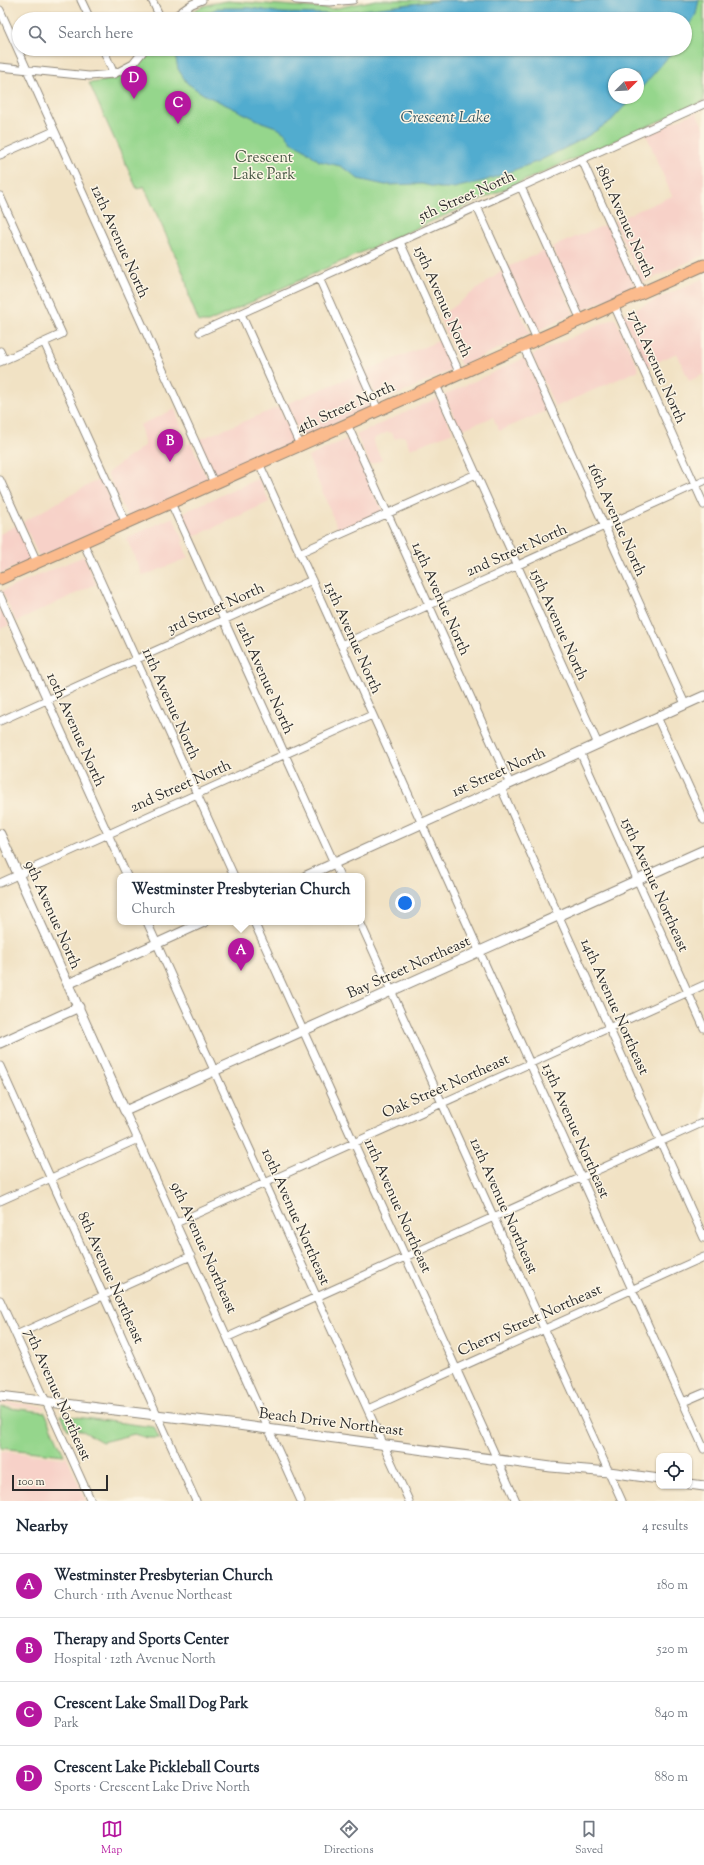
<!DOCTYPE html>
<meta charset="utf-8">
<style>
body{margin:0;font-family:"Sorts Mill Goudy",serif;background:#f6f6f7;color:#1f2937}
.controls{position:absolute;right:12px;bottom:12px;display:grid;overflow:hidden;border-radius:8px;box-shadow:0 1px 3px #0004}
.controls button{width:36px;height:36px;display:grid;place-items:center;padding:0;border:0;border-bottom:1px solid #e0e1e3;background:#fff;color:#1f2937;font:20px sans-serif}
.compass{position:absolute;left:608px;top:68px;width:36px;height:36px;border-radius:50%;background:#fff;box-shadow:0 1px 3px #0004;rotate:66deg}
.scale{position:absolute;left:12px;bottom:10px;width:96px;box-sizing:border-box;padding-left:4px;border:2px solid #2b2b2b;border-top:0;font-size:11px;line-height:14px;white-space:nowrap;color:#2b2b2b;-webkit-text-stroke:3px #fcf5e5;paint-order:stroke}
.you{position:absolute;left:405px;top:903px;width:14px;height:14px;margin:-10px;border:3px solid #fff;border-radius:50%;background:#1a73e8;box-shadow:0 0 0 6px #1a73e833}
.badge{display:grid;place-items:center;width:26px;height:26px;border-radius:50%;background:#b5179e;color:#fff;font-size:13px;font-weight:700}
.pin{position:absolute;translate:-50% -33px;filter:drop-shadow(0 1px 2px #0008)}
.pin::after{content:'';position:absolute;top:21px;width:14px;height:12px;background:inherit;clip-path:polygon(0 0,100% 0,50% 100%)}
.popup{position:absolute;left:117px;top:873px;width:248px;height:52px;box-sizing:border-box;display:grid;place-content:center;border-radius:8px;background:#fff;filter:drop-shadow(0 1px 3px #0005);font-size:13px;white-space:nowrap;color:#747a83}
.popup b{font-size:15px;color:#1f2937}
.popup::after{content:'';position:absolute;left:50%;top:100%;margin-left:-8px;border:8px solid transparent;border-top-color:#fff}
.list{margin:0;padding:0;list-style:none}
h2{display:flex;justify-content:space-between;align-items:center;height:52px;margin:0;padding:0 16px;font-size:17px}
h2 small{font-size:13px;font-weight:400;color:#747a83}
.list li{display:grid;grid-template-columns:26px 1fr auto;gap:12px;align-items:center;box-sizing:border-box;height:64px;padding:0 16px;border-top:1px solid #e0e1e3}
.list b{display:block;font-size:15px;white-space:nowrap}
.list p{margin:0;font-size:13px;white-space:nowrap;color:#747a83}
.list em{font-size:13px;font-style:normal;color:#747a83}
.icon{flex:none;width:22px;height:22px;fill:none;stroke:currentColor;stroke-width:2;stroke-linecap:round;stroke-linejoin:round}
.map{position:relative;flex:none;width:704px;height:1501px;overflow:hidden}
.search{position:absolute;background:#fff;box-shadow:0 1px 3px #0004;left:12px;right:12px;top:12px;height:44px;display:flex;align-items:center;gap:10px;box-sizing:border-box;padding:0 14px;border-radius:22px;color:#747a83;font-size:15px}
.sheet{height:308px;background:#fff}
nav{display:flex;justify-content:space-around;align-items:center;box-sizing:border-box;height:56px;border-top:1px solid #e0e1e3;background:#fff;font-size:11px;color:#747a83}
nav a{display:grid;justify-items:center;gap:2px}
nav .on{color:#b5179e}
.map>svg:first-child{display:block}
.built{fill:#f7d1c8}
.green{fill:#95d68c;stroke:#60805c;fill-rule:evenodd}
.water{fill:#51accf;stroke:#3e6c7d}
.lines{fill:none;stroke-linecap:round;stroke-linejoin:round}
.minor-casing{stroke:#8e8678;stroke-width:9}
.tertiary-casing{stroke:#8e8678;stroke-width:11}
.primary-casing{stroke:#8e8678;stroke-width:13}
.minor{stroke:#fff;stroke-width:7}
.tertiary{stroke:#fff;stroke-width:9}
.primary{stroke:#fbbb8d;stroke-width:11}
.labels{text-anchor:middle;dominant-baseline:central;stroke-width:3;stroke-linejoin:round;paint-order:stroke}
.park-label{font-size:15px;fill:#465643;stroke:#fcf5e5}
.street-label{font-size:15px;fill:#2b2b2b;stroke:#fcf5e5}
.water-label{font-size:16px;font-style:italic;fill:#385864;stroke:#fcf5e5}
</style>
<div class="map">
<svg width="704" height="1501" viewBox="0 0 704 1501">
<rect width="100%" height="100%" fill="#fcf5e5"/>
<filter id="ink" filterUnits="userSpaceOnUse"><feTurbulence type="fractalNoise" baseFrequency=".025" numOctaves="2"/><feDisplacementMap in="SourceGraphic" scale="8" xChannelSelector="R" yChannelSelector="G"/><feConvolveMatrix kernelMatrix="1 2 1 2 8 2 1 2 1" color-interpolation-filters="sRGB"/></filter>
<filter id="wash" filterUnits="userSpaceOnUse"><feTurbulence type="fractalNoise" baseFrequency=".012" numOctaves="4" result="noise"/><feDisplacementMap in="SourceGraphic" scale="16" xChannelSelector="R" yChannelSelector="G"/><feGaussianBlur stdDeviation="0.9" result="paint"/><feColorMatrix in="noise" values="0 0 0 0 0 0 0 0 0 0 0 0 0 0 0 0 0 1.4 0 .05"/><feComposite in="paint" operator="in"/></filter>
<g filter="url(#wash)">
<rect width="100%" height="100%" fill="#f1e2c4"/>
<path class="built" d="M696,112L704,128V255L642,283L614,221L672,196L646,134Z
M607,224L635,286L581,311L552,247Z
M545,250L574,314L537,331L508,267Z
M502,271L530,334L461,366L439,317Z
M704,278V374L689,381L677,353L646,367L622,315Z
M615,318L639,370L555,407L532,355Z
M441,340L454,369L379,403L365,371Z
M525,358L548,410L499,431L493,417L460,430L444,395Z
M358,374L373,406L302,439L286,404Z
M437,398L453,432L410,449L405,437L401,436L395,439L392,433L388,432L375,438L373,442L382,460L370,464L356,435Z
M279,407L295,442L216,479L198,440Z
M175,409L187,444L191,443L209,482L128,518L107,473L145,445L140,425Z
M349,438L383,512L339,532L308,457Z
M101,478L121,521L39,557L23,522Z
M259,478L269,502L191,538L180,514Z
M173,517L184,541L182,542L188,558L143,576L126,538Z
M17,525L32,560L0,574V534Z
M84,556L96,584L16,622L2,591Z
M0,605L9,625L0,629Z
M0,1401L44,1407L45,1409L0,1404Z
M0,1451L64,1458L66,1455L86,1501H0Z"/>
<path class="green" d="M376,0H704V101C539,175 372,246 208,322H199L190,300L185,277L144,186L137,189L89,83C120,80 134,74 153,49H685V19H182C195,7 211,3 228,1L332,9ZM614,74H638V98H614Z
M0,1407L45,1412L64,1455L0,1448Z
M61,1415L154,1427L159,1438H147L134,1434L102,1442L81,1430L68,1429Z"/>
<path class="water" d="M443,0H699L696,14L685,34V19H194L218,8H250L282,13L332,14Z
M174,49H675L638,92V74H614V98H632L611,121L583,139L539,161L484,181L454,188H439L422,184L385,185L358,179L350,172L340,166L319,161L303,148L291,142L286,134L276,127L262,122L203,94L187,83L178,69Z"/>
</g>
<g filter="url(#ink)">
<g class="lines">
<g class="minor-casing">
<path id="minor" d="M81,0L90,19
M152,0L161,19
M296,0L330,2L353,0
M0,10L214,483
M171,19L192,4L202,0
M103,49L114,74
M0,67L89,76L114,74L133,64L145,49
M0,155L54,131
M582,160L642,293
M521,187L581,320
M0,196L62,334L0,362
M477,207L537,339
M400,242L460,374
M319,278L378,410
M614,305L704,505
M241,314L300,445
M200,332L704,104
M44,342L126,523
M523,346L685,704
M0,351L4,360
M436,385L598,744
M347,424L510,784
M259,463L704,1449
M0,480L37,562
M171,503L340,876
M83,542L234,876
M299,553L476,474
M0,596L127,876
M341,645L704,481
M657,717L704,820
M0,721L312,580
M580,752L704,1028
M501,788L704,1238
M0,883L372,715
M147,922L409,1501
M254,922L516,1501
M360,922L622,1501
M0,1066L196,1501
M125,1111L301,1501
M0,1201L138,1139
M176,1223L704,985
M0,1300L91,1501
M16,1335L191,1256
M228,1337L704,1122
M683,1402L704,1393
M368,1409L704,1257"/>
</g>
<g class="tertiary-casing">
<path id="tertiary" d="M0,834L125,1111L704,850
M306,876L704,696
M68,984L204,922
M0,1043L79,1007
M0,1396L238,1425L551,1467L609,1472L659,1479
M689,1484L704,1486"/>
</g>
<g class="primary-casing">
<path id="primary" d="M0,579L704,265"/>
</g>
<use href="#minor" class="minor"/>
<use href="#tertiary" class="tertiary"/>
<use href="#primary" class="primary"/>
</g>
</g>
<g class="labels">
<g class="park-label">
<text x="264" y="158">Crescent<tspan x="264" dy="17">Lake Park</tspan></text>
</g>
<g class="street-label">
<text transform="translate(467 197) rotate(-24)">5th Street North</text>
<text transform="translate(624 221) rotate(66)">18th Avenue North</text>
<text transform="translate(119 242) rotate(66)">12th Avenue North</text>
<text transform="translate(442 302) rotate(66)">15th Avenue North</text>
<text transform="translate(656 367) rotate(66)">17th Avenue North</text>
<text transform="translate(346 408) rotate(-24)">4th Street North</text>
<text transform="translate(616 520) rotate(66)">16th Avenue North</text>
<text transform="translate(517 551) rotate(-24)">2nd Street North</text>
<text transform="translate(440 599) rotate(66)">14th Avenue North</text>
<text transform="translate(216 609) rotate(-24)">3rd Street North</text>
<text transform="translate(558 625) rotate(66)">15th Avenue North</text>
<text transform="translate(352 638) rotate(66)">13th Avenue North</text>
<text transform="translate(264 678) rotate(66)">12th Avenue North</text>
<text transform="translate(170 704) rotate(66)">11th Avenue North</text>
<text transform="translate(75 730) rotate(66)">10th Avenue North</text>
<text transform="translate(499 773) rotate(-24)">1st Street North</text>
<text transform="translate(181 787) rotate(-24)">2nd Street North</text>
<text transform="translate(654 885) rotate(66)">15th Avenue Northeast</text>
<text transform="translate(52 915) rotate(66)">9th Avenue North</text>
<text transform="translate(409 968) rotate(-24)">Bay Street Northeast</text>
<text transform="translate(614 1007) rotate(66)">14th Avenue Northeast</text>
<text transform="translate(446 1087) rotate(-24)">Oak Street Northeast</text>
<text transform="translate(575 1131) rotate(66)">13th Avenue Northeast</text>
<text transform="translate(397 1206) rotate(66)">11th Avenue Northeast</text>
<text transform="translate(503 1206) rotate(66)">12th Avenue Northeast</text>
<text transform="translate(295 1217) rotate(66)">10th Avenue Northeast</text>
<text transform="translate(203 1248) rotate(66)">9th Avenue Northeast</text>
<text transform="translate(110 1278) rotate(66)">8th Avenue Northeast</text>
<text transform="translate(530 1321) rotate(-24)">Cherry Street Northeast</text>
<text transform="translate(57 1395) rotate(66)">7th Avenue Northeast</text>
<text transform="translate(331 1423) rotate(7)">Beach Drive Northeast</text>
</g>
<g class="water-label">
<text x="445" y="118">Crescent Lake</text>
</g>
</g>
</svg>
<div class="controls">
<button><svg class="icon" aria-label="locate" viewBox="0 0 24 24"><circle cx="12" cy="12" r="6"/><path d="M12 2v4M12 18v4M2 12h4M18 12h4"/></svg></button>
</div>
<svg class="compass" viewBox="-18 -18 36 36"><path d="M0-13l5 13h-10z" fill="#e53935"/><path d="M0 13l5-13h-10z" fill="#747a83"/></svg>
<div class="scale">100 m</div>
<div class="you"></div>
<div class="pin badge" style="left:241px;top:971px">A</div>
<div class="popup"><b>Westminster Presbyterian Church</b>Church</div>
<div class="pin badge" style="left:170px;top:462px">B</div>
<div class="pin badge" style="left:178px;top:124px">C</div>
<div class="pin badge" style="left:134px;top:99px">D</div>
<div class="search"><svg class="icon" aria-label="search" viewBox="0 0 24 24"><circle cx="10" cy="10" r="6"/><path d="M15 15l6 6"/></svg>Search here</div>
</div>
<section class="sheet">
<h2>Nearby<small>4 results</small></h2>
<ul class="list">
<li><span class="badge">A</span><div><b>Westminster Presbyterian Church</b><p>Church · 11th Avenue Northeast</p></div><em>180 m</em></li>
<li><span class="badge">B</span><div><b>Therapy and Sports Center</b><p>Hospital · 12th Avenue North</p></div><em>520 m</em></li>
<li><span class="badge">C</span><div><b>Crescent Lake Small Dog Park</b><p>Park</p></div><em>840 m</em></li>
<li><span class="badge">D</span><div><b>Crescent Lake Pickleball Courts</b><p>Sports · Crescent Lake Drive North</p></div><em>880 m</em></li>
</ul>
</section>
<nav>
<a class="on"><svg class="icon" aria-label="map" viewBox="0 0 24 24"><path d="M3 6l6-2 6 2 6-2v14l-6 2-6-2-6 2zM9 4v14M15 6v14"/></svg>Map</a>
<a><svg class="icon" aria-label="directions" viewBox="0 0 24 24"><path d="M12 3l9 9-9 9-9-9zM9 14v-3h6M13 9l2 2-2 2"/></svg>Directions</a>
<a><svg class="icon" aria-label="saved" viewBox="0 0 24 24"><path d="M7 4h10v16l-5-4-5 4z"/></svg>Saved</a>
</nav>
